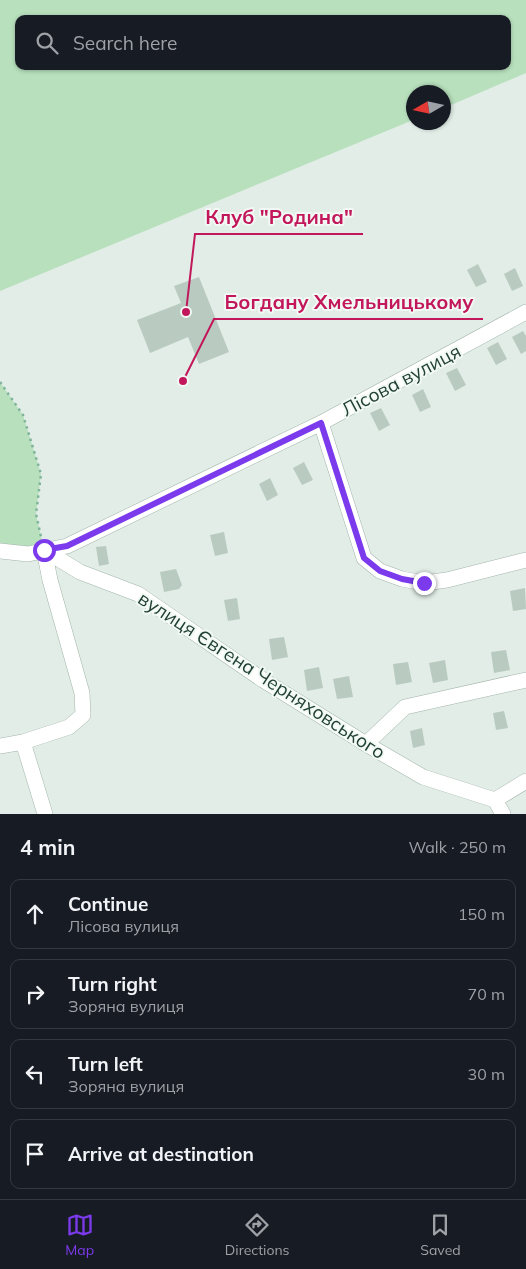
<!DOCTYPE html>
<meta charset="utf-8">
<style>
body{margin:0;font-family:Mulish,sans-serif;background:#242831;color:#f1f3f6}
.compass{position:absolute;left:406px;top:85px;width:45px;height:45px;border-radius:50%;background:#171b24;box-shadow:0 1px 4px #0004;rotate:261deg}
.stop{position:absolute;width:15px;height:15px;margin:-11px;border:4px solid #7c3aed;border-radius:50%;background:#fff}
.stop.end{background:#7c3aed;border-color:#fff;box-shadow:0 1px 5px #0008}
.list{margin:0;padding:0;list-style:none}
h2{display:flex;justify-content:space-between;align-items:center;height:65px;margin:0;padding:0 20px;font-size:21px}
h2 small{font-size:16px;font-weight:400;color:#9ea1a6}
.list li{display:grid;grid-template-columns:32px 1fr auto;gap:15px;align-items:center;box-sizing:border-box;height:70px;margin:0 10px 10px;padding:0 10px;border:1px solid #363941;border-radius:10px}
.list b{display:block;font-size:19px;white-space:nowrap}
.list p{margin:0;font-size:16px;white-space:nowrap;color:#9ea1a6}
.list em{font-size:16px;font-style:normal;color:#9ea1a6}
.icon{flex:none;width:28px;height:28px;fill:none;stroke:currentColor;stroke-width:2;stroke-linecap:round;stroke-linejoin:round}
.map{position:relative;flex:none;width:526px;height:814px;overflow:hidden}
.search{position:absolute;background:#171b24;box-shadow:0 1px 4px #0004;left:15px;right:15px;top:15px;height:55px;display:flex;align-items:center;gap:12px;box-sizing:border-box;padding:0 18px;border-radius:10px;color:#9ea1a6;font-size:19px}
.sheet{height:385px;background:#171b24}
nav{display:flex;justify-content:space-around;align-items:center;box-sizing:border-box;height:70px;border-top:1px solid #363941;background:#171b24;font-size:14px;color:#9ea1a6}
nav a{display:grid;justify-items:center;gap:2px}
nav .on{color:#7c3aed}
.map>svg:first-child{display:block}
.green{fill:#b8e0bd;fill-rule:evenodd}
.building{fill:#b9cbc1}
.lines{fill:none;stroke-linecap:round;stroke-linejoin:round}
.minor-casing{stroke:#a3b6ac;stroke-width:16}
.path{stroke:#7fb49b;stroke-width:2.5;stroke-dasharray:2.5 4;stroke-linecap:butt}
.minor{stroke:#fff;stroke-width:15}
.route{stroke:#7c3aed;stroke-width:6}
.labels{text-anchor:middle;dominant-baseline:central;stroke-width:4;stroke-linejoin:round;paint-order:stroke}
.street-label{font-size:19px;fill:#204032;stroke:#f2f9f5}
.leader{fill:none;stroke:#c2185b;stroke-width:2}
.callout-dot{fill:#c2185b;stroke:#f2f9f5;stroke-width:2}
.callout-label{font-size:20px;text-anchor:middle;font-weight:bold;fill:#c2185b;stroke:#f2f9f5;stroke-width:4;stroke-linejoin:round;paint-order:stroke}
</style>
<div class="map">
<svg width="526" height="814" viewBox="0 0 526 814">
<rect width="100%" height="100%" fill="#e1ede6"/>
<path class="green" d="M0,0H526V73L444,108V92H414L413,120L0,291ZM19,19H507V66H19Z
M0,382L23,415L41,474L36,514L44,550L0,551Z"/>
<path class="building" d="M478,264L487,282L476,287L467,270Z
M515,268L523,286L512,291L504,274Z
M199,277L229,352L199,364L188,337L150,353L137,320L181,303L174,286Z
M523,331L526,336V351L521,354L512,337Z
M498,342L507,359L496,365L487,348Z
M457,368L466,385L455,391L446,373Z
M423,389L431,407L420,412L412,395Z
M381,408L390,425L379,431L370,413Z
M304,462L313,480L302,485L293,468Z
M270,478L278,495L267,501L259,484Z
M224,532L228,553L215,556L210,535Z
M106,546L109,564L99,566L96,547Z
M176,569L182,585L179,589L164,592L160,572Z
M525,588L526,609L513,611L510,591Z
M237,598L240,619L228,621L224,600Z
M284,637L288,657L272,660L269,639Z
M506,650L510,670L494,673L491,652Z
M445,660L448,680L433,683L429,663Z
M408,662L412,682L396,685L393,664Z
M319,667L323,688L307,691L304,670Z
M349,676L353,697L337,699L333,679Z
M504,711L508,728L496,730L493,713Z
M422,728L425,745L413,748L410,731Z"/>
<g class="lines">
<g class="minor-casing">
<path id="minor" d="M321,423L364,558L380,571L402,579L424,583L447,580L526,560
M44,550L80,572L138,594L263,680L366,744L423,777L495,800L503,814
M0,551L28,554L67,546L321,423L526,312
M23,742L45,814
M366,744L405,707L526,680
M0,746L23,742L69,727L83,715L82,693L50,580L44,550
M495,800L526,781"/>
</g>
<path class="path" d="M0,382L23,415L41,474L36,514L41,537"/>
<use href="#minor" class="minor"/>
</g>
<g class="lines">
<path class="route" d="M44,550L67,546L321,423L364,558L380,571L402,579L424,583"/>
</g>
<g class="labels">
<g class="street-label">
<text transform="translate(401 380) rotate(-28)">Лісова вулиця</text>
<text transform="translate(262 675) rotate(33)">вулиця Євгена Черняховського</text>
</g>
</g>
<path class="leader" d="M186 312L195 234H363M183 381L214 319H483"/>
<g class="callout-dot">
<circle cx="186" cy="312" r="5"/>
<circle cx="183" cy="381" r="5"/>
</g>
<g class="callout-label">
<text x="279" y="224">Клуб "Родина"</text>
<text x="349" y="309">Богдану Хмельницькому</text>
</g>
</svg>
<svg class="compass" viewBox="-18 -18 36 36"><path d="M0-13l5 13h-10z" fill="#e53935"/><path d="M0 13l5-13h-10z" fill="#9ea1a6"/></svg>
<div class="stop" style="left:44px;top:550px"></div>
<div class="stop end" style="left:424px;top:583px"></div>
<div class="search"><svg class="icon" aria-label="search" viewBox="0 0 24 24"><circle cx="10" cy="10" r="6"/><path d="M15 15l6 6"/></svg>Search here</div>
</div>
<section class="sheet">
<h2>4 min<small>Walk · 250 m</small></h2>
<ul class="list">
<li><svg class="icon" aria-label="ahead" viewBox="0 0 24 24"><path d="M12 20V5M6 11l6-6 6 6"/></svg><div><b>Continue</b><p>Лісова вулиця</p></div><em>150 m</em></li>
<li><svg class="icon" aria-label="right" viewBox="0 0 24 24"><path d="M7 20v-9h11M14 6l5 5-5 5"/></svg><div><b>Turn right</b><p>Зоряна вулиця</p></div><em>70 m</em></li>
<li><svg class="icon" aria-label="left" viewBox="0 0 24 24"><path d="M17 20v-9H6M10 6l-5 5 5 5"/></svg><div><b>Turn left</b><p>Зоряна вулиця</p></div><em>30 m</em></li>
<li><svg class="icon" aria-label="arrive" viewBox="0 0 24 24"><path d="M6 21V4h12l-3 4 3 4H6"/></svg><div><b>Arrive at destination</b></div></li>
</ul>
</section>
<nav>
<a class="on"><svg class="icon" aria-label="map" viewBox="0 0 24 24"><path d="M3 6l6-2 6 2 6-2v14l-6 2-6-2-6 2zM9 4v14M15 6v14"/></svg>Map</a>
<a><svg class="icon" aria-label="directions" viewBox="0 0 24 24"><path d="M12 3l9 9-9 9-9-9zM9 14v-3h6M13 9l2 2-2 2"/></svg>Directions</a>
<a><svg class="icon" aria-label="saved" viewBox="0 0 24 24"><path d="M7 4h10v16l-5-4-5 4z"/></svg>Saved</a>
</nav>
